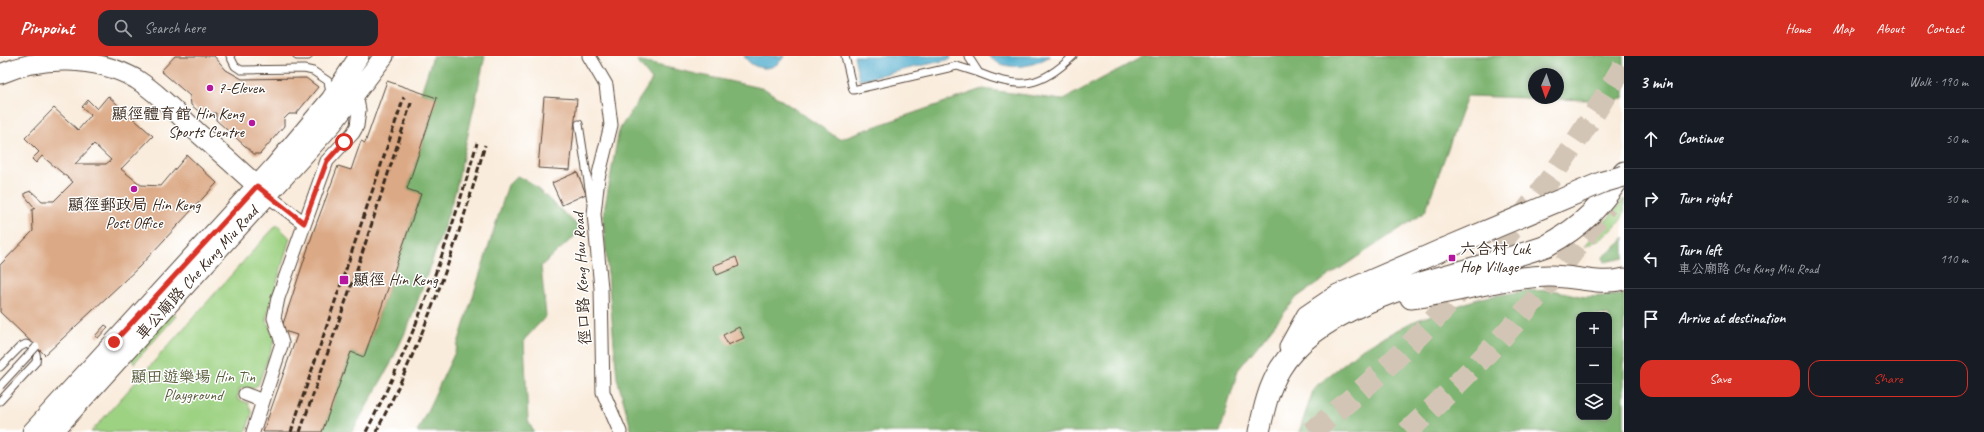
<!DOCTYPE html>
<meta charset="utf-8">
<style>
body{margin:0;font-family:Caveat,"LXGW WenKai TC",sans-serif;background:#242831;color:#f1f3f6}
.controls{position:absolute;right:12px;bottom:12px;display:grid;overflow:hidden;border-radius:8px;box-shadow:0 2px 6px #0003}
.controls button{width:36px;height:36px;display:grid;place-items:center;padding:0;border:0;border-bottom:1px solid #363941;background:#171b24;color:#f1f3f6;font:20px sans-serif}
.compass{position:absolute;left:1528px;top:12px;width:36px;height:36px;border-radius:50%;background:#171b24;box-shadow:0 2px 6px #0003;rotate:182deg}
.stop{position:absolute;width:12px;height:12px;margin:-9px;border:3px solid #d93025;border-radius:50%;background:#fff}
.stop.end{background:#d93025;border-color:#fff;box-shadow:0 1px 4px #0008}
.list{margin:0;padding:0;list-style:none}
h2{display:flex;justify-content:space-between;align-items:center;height:52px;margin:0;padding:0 16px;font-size:17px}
h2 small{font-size:13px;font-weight:400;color:#9ea1a6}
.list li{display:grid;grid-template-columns:26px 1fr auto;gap:12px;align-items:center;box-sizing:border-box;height:60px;padding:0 16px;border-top:1px solid #363941}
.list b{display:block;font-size:15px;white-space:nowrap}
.list p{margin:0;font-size:13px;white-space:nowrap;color:#9ea1a6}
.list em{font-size:13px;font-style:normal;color:#9ea1a6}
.actions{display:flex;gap:8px;padding:12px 16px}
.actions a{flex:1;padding:9px 0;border:1px solid #d93025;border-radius:12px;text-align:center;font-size:14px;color:#d93025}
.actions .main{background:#d93025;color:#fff}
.icon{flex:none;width:22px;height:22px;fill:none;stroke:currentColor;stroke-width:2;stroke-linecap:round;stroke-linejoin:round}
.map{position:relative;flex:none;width:1624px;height:376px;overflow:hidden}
header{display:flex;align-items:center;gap:24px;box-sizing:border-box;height:56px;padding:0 20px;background:#d93025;color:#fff}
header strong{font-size:19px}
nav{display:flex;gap:22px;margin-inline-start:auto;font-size:14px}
.search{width:280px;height:36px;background:#242831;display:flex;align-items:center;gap:10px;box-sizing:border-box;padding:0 14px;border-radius:12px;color:#9ea1a6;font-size:15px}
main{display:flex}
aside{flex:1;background:#171b24}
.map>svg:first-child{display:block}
.green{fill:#9ed283;stroke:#6c7e50}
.forest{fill:#7eb471;stroke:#5c6f48;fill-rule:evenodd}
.water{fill:#4daacb;stroke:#446a74}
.building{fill:#dba985;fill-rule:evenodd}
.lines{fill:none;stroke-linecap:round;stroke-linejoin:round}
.highway-tunnel{stroke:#d3c5b6;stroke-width:22;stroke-dasharray:22 11;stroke-linecap:butt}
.lane-casing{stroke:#58473a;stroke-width:9}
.street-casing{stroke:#58473a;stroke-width:15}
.secondary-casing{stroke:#58473a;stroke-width:21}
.primary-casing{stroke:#58473a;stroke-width:23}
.lane{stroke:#fff;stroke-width:7}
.street{stroke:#fff;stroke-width:13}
.secondary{stroke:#fff;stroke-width:19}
.primary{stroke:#fff;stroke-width:21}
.rail{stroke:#3b2a1e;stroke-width:3;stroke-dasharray:6 3;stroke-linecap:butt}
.lane-bridge-casing{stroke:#58473a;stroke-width:9;stroke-linecap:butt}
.primary-bridge-casing{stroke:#58473a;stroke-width:23;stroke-linecap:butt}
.lane-bridge{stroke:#fff;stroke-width:7}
.primary-bridge{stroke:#fff;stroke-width:21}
.route{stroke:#d93025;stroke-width:5}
.poi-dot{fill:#b5179e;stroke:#fff;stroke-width:1.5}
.labels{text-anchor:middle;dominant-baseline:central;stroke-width:3;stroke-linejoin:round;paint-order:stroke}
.poi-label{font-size:16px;fill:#3b2a1e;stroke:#fff;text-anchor:start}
.street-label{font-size:16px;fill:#3b2a1e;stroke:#fff}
.park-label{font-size:16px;fill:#595c3c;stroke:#fff}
</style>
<header>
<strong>Pinpoint</strong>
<div class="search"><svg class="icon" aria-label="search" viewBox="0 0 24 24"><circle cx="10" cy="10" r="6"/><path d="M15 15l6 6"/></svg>Search here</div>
<nav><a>Home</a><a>Map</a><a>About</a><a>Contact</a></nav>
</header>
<main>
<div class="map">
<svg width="1624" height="376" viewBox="0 0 1624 376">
<rect width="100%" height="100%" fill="#fff"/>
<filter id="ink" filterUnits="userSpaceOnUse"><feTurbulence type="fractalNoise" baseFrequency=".025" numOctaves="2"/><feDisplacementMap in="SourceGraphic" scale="8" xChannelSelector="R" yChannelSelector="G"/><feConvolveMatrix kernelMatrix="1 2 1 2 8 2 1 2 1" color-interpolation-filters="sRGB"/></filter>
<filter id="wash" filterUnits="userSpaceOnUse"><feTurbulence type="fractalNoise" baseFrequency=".012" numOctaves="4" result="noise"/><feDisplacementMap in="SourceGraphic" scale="16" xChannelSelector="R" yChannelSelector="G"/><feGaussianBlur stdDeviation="0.9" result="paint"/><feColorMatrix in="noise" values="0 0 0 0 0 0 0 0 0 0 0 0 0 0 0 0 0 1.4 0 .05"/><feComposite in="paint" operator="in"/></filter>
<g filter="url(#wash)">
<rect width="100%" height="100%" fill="#f9ecdc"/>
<path class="green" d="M1624,143C1624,147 1624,152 1624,156C1620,172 1598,185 1584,191Z
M277,169L290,182L266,263L275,283L258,329L250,334L240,332L237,343L248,347L252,357L246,376H91L259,188Z
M172,257L176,260L134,307L130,303Z"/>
<path class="forest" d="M433,0H485L456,133L442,177L410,266L390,309L352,376H322L351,296L364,301L421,138L407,133L437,42L421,37Z
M1144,0H1624V41L1617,45L1467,40L1425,156L1297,241L1238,314L1220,376H632L617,322L603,161L619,74L652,24L637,5L765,33L839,83L983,33L1062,44ZM1534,18H1558V42H1534Z
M517,120L531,127L585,176L575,180L541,210L546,260L524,284L528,365L534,376H417L456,294L508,129Z
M1624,181V202L1604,206L1603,201L1621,187Z
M1553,234L1584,241L1624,239V376H1299L1314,332L1363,292L1412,266L1480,242L1526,235ZM1579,259H1609V361H1579Z"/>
<path class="water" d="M744,0H784C775,17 753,15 744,0Z
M854,0H950L951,3L859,24Z
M988,0H1050C1031,12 1005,16 988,0Z"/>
<g id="blocks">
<path class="building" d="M175,0H214L226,14L242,23L306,22L318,31L296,58H289L284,63V70L260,98H254L216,64V57L202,58L191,49L190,40L161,15Z
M387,25L437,42L407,133L421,138L364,301L351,296L322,376H263L297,279L281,274L314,174L338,110L351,114L361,85L365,87Z
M108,40L153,80L121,113L141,129L161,130L187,99L217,127L139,211L45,299L0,256V209L33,175L32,154L35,152L25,140V137L31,135L42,145H54L73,126L42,100L36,107L32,103L39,96L25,82L54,52L78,74L91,59L82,51L88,44L97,53ZM94,88L111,104L106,108H75Z
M544,41L577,43L570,114L538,112Z
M577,116L586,138L562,149L552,127Z
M736,201L739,210L717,219L713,210Z
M105,269L108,271L98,282L95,280Z
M739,271L744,282L728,289L723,279Z"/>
</g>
</g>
<g filter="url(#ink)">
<use href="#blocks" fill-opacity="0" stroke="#58473a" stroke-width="1"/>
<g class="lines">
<path class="highway-tunnel" d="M1311,376C1432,282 1548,142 1624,8
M1407,376C1481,308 1550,233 1606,150"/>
<g class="lane-casing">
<path id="lane" d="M230,0L235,10L241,14L304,13L313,15L328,25L330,37
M297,0H308
M845,0L853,34L957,10L979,17L968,0
M979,17C1020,34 1041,31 1073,0
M579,68L591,145
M0,311L20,291L26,288C34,291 38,296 36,306L0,345"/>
</g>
<g class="street-casing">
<path id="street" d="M589,0L606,29L611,69L598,122L594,158L601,232L603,336L620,376
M267,139L304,167
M245,338L263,345
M253,376L282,287L274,262L278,242L327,105L353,77L357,70L359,54L356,39"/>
</g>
<g class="secondary-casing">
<path id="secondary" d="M0,18C42,0 95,0 136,23C159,38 178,58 198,77C221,97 244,118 266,138
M32,376L273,112L331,43L359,0
M53,376L333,67L384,0"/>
</g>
<g class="primary-casing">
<path id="primary" d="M1411,242C1457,237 1501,221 1548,220C1573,219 1599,230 1624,223
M1290,291L1307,260L1338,239L1444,193
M1259,376C1264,353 1268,333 1280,313C1327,236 1467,219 1546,190C1585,169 1599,151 1624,116"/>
</g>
<use href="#lane" class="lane"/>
<use href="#street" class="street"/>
<use href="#secondary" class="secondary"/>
<use href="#primary" class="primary"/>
<path class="rail" d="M291,376L404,41
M300,376L357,213L412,44
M366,376C415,281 448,190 477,87
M376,376C424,283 457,190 485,89"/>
<g class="lane-bridge-casing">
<path id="lane-bridge" d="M0,330L36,291"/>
</g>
<g class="primary-bridge-casing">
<path id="primary-bridge" d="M1444,193L1603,126L1624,120"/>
</g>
<use href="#lane-bridge" class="lane-bridge"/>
<use href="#primary-bridge" class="primary-bridge"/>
</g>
</g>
<g class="lines" filter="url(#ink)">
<path class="route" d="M114,286L257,130L304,167L327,105L344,86"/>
</g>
<g class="poi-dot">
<circle cx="210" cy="32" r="4"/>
<circle cx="252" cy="67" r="4"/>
<circle cx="134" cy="133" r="4"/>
<rect x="1448" y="198" width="8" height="8" rx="2"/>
<rect x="339" y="219" width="10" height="10" rx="2"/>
</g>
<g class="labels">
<g class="poi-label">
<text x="218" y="32">7-Eleven</text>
<text x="244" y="58" text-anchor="end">顯徑體育館 Hin Keng<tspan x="244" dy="18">Sports Centre</tspan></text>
<text x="134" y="149" text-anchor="middle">顯徑郵政局 Hin Keng<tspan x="134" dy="18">Post Office</tspan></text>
<text x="1460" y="193">六合村 Luk<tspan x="1460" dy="18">Hop Village</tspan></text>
<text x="353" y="224">顯徑 Hin Keng</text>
</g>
<g class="street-label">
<text transform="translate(197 217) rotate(-48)">車公廟路 Che Kung Miu Road</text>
<text transform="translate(582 223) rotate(-93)">徑口路 Keng Hau Road</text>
</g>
<g class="park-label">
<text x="193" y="321">顯田遊樂場 Hin Tin<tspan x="193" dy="18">Playground</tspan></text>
</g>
</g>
</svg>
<div class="controls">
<button>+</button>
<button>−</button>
<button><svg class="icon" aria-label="layers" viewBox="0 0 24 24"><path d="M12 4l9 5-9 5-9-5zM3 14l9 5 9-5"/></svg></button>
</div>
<svg class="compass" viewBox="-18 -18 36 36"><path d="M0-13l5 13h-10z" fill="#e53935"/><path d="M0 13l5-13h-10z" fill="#9ea1a6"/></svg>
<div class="stop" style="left:344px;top:86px"></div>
<div class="stop end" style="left:114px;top:286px"></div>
</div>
<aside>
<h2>3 min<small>Walk · 190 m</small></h2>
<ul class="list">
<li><svg class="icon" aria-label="ahead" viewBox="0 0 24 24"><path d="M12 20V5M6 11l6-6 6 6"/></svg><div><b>Continue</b></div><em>50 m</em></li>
<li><svg class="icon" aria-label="right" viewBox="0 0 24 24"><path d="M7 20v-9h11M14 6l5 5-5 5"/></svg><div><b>Turn right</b></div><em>30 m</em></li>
<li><svg class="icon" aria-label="left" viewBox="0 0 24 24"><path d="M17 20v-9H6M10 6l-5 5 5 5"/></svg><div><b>Turn left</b><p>車公廟路 Che Kung Miu Road</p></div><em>110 m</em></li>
<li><svg class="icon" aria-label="arrive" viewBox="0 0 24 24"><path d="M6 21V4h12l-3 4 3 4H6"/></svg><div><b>Arrive at destination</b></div></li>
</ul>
<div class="actions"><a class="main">Save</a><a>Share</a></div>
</aside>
</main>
